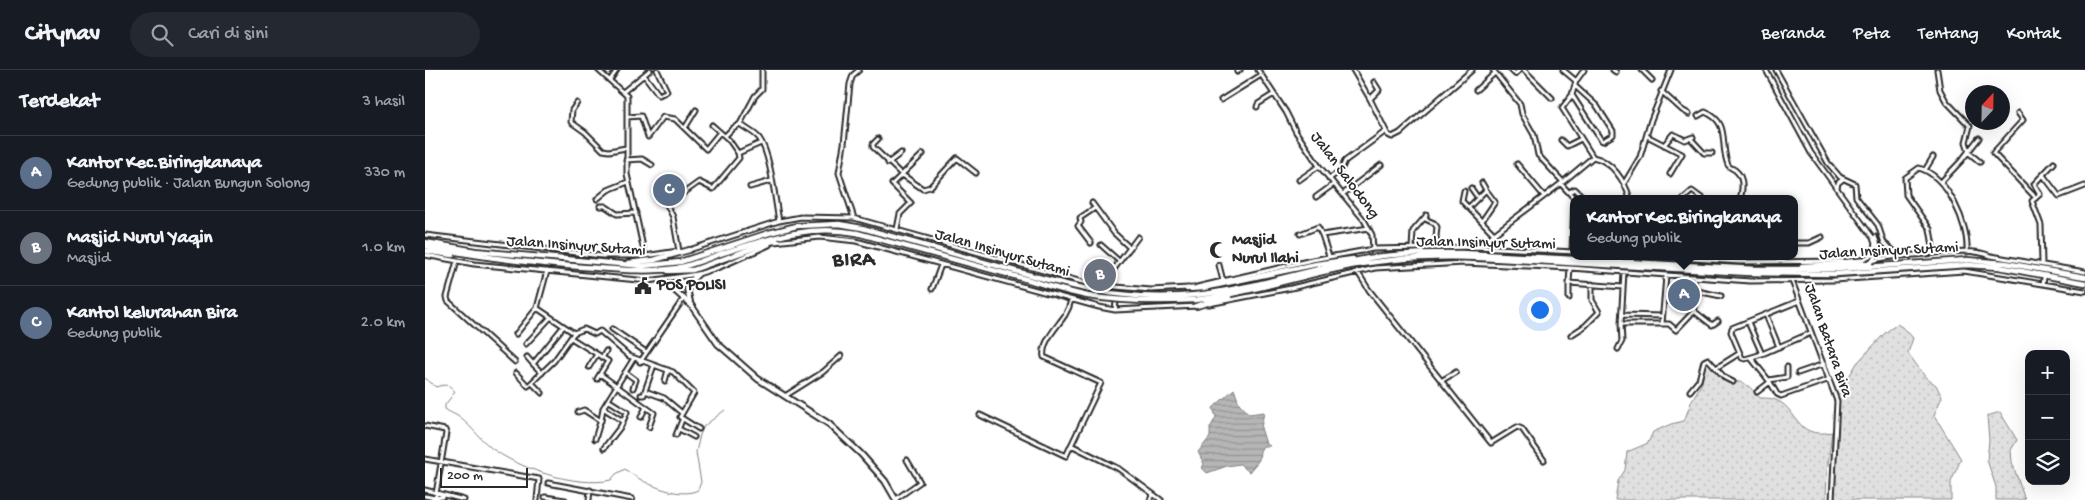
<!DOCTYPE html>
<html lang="id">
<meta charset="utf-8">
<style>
body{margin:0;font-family:"Gochi Hand",sans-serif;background:#242831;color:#f1f3f6}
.controls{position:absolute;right:15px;bottom:15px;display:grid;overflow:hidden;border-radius:10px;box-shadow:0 5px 20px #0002}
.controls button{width:45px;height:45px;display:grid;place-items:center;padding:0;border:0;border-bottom:1px solid #363941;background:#171b24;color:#f1f3f6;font:25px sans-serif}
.compass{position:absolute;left:1540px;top:15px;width:45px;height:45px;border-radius:50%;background:#171b24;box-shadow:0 5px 20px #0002;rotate:22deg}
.scale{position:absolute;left:15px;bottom:12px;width:88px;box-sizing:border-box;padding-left:5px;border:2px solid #2b2b2b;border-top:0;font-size:14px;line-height:18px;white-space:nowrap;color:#2b2b2b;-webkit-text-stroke:4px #fff;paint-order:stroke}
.you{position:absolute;left:1114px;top:239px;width:18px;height:18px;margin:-12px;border:4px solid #fff;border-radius:50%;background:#1a73e8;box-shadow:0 0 0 8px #1a73e833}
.badge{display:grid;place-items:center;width:32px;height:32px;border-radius:50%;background:#98999b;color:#fff;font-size:16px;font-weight:700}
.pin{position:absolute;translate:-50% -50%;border:2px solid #fff;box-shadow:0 1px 5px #0006}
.popup{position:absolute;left:1145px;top:125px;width:228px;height:65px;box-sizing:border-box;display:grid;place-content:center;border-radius:10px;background:#171b24;filter:drop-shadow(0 1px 4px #0005);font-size:16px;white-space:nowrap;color:#9ea1a6}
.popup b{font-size:19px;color:#f1f3f6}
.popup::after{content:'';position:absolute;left:50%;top:100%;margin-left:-10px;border:10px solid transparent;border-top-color:#171b24}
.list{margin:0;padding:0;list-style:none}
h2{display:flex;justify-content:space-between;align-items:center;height:65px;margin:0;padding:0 20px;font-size:21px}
h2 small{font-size:16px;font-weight:400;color:#9ea1a6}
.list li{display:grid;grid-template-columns:32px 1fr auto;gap:15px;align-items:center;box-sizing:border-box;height:75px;padding:0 20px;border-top:1px solid #363941}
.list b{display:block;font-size:19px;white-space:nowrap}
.list p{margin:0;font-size:16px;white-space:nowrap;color:#9ea1a6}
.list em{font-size:16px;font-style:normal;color:#9ea1a6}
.icon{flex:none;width:28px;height:28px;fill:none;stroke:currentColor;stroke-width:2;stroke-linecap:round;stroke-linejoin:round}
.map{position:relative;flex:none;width:1660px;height:430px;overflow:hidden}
header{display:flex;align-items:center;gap:30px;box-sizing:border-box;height:70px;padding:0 25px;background:#171b24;border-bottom:1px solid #363941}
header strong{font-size:24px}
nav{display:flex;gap:28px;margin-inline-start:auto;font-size:18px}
.search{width:350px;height:45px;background:#242831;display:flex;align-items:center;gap:12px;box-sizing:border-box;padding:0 18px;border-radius:28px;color:#9ea1a6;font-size:19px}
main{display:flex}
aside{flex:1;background:#171b24}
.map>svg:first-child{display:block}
.grass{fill:url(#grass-dots);stroke:#868686}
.water{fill:url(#water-rules);stroke:#7e7e7e}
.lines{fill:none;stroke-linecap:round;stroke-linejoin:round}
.stream{stroke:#7e7e7e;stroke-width:1}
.minor-casing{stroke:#2b2b2b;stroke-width:7}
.major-casing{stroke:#2b2b2b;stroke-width:8}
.highway-casing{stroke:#2b2b2b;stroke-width:8}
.minor{stroke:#fff;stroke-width:3}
.major{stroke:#fff;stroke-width:4}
.highway{stroke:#fff;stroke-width:4.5}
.highway-bridge-casing{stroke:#2b2b2b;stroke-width:8;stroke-linecap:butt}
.highway-bridge{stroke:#fff;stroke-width:4.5}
.labels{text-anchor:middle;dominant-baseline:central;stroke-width:4;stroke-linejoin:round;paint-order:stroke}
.street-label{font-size:16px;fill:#2b2b2b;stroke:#fff}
.poi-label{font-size:16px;font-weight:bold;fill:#2b2b2b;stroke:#fff;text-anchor:start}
.district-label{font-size:21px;font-weight:bold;letter-spacing:1px;fill:#2b2b2b;stroke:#fff}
</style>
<header>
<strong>Citynav</strong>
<div class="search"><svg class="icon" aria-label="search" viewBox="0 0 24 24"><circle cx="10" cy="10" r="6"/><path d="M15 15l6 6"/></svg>Cari di sini</div>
<nav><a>Beranda</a><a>Peta</a><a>Tentang</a><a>Kontak</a></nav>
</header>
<main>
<aside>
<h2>Terdekat<small>3 hasil</small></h2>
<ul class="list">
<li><span class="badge" style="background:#5c6f8a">A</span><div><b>Kantor Kec.Biringkanaya</b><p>Gedung publik · Jalan Bungun Solong</p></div><em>330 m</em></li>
<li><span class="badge" style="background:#6b7280">B</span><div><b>Masjid Nurul Yaqin</b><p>Masjid</p></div><em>1.0 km</em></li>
<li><span class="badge" style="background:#5c6f8a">C</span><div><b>Kantol kelurahan Bira</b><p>Gedung publik</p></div><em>2.0 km</em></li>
</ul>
</aside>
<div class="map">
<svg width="1660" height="430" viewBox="0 0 1660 430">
<defs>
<pattern id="grass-dots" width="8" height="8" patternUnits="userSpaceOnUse" patternTransform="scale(1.25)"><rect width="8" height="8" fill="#e0e0e0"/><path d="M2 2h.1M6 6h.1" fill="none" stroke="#c0c0c0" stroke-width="1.8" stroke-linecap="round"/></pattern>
<pattern id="water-rules" width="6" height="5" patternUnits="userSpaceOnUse" patternTransform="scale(1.25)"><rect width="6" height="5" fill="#b6b6b6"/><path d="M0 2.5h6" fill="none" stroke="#949494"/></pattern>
</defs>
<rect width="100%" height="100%" fill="#fff"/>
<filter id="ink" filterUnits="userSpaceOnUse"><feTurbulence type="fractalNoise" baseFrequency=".02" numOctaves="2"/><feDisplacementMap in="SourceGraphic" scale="10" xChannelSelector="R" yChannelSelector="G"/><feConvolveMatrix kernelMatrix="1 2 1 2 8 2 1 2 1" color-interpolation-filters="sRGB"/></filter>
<g filter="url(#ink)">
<path class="grass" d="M1472,254L1480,259L1488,268L1483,283L1501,308L1511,315L1517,327L1509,345L1536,389L1526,412V430H1407L1410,330L1432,293L1460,263Z
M1286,291L1302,311C1321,311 1323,315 1335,328C1339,328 1344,328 1348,329C1374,336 1368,370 1407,362L1402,402L1401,430H1190L1193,411L1200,400L1202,382L1223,373L1228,362L1246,354L1259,351L1267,330L1277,313L1280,293Z
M1575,342L1592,370L1586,380L1587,392L1600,430H1571V417L1562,390L1564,370L1562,346Z"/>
<path class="water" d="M809,319L814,333L824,344L839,342L836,358L841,374L845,376H838L835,381L834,390L824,402L815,394L802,396L782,403L777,398L779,394L773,382L785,367V358L791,347L788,338Z"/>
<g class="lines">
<path class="stream" d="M0,308L11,317C20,314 25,314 30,322L20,335V339C24,342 27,343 31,345C44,353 53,367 65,377C92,398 151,418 186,410L191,404L200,399C215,412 253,430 273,420L276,412L271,382L275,365L279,356L300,340"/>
<g class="minor-casing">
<path id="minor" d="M173,0L202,26V104L220,186
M833,0L861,42L871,62L894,96L939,150L947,165L948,179
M928,0L945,29L963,65L967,67L975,63L1047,0
M1086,0L1090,4L1095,0
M1099,0L1127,28
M1138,0L1151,11
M1159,0L1151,11L1147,25L1137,38L1168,87
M1188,0L1191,2
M1217,0L1227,10
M1351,0L1403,93L1415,107L1430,114L1431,127L1453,155L1459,173L1474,185
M1512,0L1515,20L1521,31L1545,56L1541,72L1544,81
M812,2L815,0
M219,5L234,25L242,21L232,0
M185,10L192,0
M1051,20L1070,3
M1236,21L1257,40L1264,44
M198,22L225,0
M1147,25L1176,70L1178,71L1188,65V61L1172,36L1150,16
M945,29L954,20L949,12
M796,30L836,5
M152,33L147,40L146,52L160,62L178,80L184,81L201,78
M832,37L833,34L849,24
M1593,43L1598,50L1568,83L1611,128
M1273,46L1280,42C1305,52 1295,72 1302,92C1303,98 1306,97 1310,100C1319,107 1318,119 1315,129
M202,47L216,46L223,67L238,47L250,49L281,79L295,62
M315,54L330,26L337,19V0
M287,55L304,70L313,83
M260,58L271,40
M300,66L308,58L315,54C321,59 329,62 334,68C346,84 350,131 354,151
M1222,66L1257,84L1245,104
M453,69L448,74V77L476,104L498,119L505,117L532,88L551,103
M1266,69L1279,83H1287
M1136,70L1142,76L1156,69
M1239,75L1248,64L1260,70L1268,67
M1543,82L1555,92
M1168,87C1187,91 1200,111 1205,129
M201,90L217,89L227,95
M463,93L476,83
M1092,94L1119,126
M1500,100L1508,87
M1618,105L1634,126L1660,116
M904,109L916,100L920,91L961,61
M874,110L894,96
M1138,112L1168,87
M1200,112L1215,87L1226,50L1246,0
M1516,112L1536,91L1554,68
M1136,114L1149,128L1147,182
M325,117L346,111
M1046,118L1053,128
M1412,118L1413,113L1418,109
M235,121L248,147L254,181
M1039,121L1037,131L1069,164
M1144,122L1150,119L1160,129
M918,124L956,95
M891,127L909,114
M172,129L183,120L203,112
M1258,129L1267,121L1278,129
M667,133L689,163L705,178
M242,135L274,112L288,119L314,88L313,83L336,73
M175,136H180L192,144L211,143
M1044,137L1061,120L1057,113
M1001,145L1000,149L1009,153L1012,157L1011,167L1013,177
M429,148L414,103L419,74L425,14L428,5L434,0
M1057,151L1070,132L1061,120
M472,159L475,144L486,133L467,114L498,84
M875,164L893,157L897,165L944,158
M0,165L177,186H220L253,181
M897,165L904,186
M349,172L395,167L431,171L674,237L690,240L773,236
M666,173L653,156L656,152L655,148L670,138
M1369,173H1384L1397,167
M676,175L694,191
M1052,177L1138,112L1113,85L1109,65L1097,44L1095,34L1068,0
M987,178L988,161L1001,146
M264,180L354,151L376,147L429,148L668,215L726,220L763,218
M1509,182L1505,159L1481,125L1480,108L1494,98C1522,106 1544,154 1542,182
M0,185L49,194L223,211L273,204L295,197L344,175
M1220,186L1315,192L1423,191L1436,190L1447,185L1450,174L1448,168L1386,83L1341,0
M32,191L22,227L23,231L90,292
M1447,191C1466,185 1483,186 1501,184C1523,182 1546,178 1566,186L1660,202
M1447,191C1453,183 1455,177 1450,167
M1617,194L1616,155L1607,131L1615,124L1609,114L1629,93
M794,195L798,211
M1145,198L1144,213L1198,217
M122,201L112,238L149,263L159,259L170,264L175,261L204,286L248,302L269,323L255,347L274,359
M932,201L944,220L1066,373L1092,357L1097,359L1119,390
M1269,208V241L1287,255L1293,251
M1367,211L1412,331L1407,430
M1144,213V228
M1618,214L1619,208
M677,215L713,167
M772,217L887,190L948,179L1052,177L1149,182
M507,219L516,195
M1267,220L1296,226
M1239,229L1267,230
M1374,231L1307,258L1306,262L1317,288L1320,289L1337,284L1386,263
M784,234L866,218L950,198L1039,193L1145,198L1325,211L1409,210L1539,201L1660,221
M1253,237L1267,238
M690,240L692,223
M1197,245L1237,246
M1341,245L1354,277
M1323,252L1337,284
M1196,254L1199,202
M1237,254L1241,206
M187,259L221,282
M91,264L112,238
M1146,265L1160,256L1174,242L1167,230V214
M146,268L183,291L175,304L229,343L224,357
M101,274L125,248
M1193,279L1197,271L1196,254H1244L1251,260L1269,241
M102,287L108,294L138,257
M177,288L181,281
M1326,288L1345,312
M215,292L259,228
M108,294L117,303
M164,297L172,284
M1291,298L1315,283
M200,302L211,310L208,318
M91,303L103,316L129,291L149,263
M1373,303L1399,294
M172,309L175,304
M1344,310L1362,307V297
M240,311L243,300
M1016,311L1031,302
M107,313L117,323
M220,321L239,328L257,343
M220,321L229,295
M1265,321L1274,310L1279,291L1283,289L1300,308L1308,312
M1332,322L1345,312L1352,324L1356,326L1405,309
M216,325H219L220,321
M360,326L398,302L416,286
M178,338L198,351
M153,342L159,340L176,351L178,338L209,288
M555,345L641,386L676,313L619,287C616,272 633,256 640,245C643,240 645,235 646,230
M216,347L221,337
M0,356L20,360L21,363L10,430
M254,359L269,367
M251,365L257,350
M170,369L175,352
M646,375L694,399L728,424L725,430
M179,378L196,356L202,342L183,330
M0,389L114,409L112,430
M123,413L207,429
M0,420L39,430
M728,424L736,430
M0,426L10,428L18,427
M120,427L140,430
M471,429L495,412L482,390
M164,430L165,420"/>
</g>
<g class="major-casing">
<path id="major" d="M238,210L266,235L293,274L308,287L333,309L404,354L436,384L460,411L471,430
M265,232L262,219L266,211L273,204"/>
</g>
<g class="highway-casing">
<path id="highway" d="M0,172L50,181L218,196L255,192L344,163L372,156L414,154L437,158L605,205
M0,176C52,187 104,193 158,197C189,199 221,203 252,198C267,195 281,189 295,184C343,169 381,154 432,163L604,210
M0,181L28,185
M203,193L229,190L264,180
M1377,196L1445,193
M243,201L268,200L351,170
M762,219L778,218L892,194L928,189
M771,225C829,218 885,199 944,188C974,183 1005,183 1036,183L1331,199H1412L1542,190L1580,193L1660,207
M770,230C820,224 867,208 916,198C962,188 1009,186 1056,188L1324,203L1410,204L1542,195L1574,197L1660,213
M771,236L804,227"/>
</g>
<use href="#minor" class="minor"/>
<use href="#major" class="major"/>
<use href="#highway" class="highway"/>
<g class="highway-bridge-casing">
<path id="highway-bridge" d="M605,205C663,221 710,231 771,225
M604,210C623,216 643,222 663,226C699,232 734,232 770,230"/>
</g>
<use href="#highway-bridge" class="highway-bridge"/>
</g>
</g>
<defs>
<g id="mosque-bare" transform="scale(1.35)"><path d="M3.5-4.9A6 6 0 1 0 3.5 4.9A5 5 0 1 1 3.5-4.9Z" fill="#2b2b2b" stroke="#fff" stroke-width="2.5" paint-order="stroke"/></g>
<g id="civic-bare" transform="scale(1.35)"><path d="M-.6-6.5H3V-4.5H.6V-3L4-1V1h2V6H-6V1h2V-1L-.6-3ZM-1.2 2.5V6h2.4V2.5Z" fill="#2b2b2b" stroke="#fff" stroke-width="2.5" paint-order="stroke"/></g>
</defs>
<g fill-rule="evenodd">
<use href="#mosque-bare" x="793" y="180"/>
<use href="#civic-bare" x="218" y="216"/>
</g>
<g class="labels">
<g class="street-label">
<text transform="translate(919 106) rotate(53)">Jalan Salodong</text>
<text transform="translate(1061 174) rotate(1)">Jalan Insinyur Sutami</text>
<text transform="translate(151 177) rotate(4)">Jalan Insinyur Sutami</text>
<text transform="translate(1464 182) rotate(-3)">Jalan Insinyur Sutami</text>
<text transform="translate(577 184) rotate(16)">Jalan Insinyur Sutami</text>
<text transform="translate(1402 271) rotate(71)">Jalan Batara Bira</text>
</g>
<g class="poi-label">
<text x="807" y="171">Masjid<tspan x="807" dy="18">Nurul Ilahi</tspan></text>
<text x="232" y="216">POS POLISI</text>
</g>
<g class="district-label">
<text x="429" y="191">BIRA</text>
</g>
</g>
</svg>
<div class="controls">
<button>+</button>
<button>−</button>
<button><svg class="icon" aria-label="layers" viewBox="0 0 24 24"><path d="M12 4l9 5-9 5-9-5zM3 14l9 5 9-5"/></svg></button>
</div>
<svg class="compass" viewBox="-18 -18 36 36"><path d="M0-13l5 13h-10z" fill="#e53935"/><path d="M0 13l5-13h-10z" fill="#9ea1a6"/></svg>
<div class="scale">200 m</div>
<div class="you"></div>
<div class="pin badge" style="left:1259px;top:225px;background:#5c6f8a">A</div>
<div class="popup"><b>Kantor Kec.Biringkanaya</b>Gedung publik</div>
<div class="pin badge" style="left:675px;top:205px;background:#6b7280">B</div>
<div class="pin badge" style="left:244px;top:120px;background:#5c6f8a">C</div>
</div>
</main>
